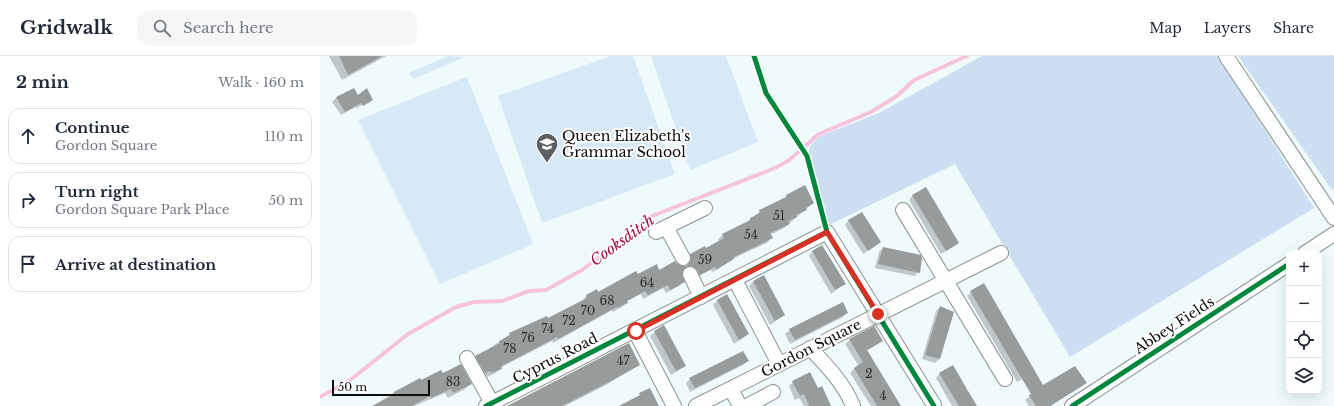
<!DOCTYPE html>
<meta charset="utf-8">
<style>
body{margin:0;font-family:"Libre Baskerville",serif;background:#f6f6f7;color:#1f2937}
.controls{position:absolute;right:12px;bottom:12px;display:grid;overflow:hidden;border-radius:8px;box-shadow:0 4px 16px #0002}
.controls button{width:36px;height:36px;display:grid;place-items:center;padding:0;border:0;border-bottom:1px solid #e0e1e3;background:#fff;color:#1f2937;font:20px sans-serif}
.scale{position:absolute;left:12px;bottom:10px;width:98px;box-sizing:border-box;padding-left:4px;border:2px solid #0b0b0b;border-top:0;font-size:11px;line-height:14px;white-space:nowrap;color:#0b0b0b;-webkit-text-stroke:3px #fff;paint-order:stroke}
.stop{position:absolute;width:12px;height:12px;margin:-9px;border:3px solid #d93025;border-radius:50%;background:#fff}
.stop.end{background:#d93025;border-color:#fff;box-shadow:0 1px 4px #0008}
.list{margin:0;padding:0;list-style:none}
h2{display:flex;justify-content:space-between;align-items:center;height:52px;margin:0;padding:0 16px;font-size:17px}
h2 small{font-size:13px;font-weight:400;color:#747a83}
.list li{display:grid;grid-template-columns:26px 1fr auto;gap:12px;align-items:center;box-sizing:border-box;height:56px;margin:0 8px 8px;padding:0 8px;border:1px solid #e0e1e3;border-radius:12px}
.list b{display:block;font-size:15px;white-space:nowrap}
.list p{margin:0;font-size:13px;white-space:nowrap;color:#747a83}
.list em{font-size:13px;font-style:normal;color:#747a83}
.icon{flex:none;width:22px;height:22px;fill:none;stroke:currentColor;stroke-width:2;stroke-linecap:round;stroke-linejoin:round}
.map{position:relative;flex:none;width:1014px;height:350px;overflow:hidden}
header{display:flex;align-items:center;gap:24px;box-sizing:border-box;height:56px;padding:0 20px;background:#fff;border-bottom:1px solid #e0e1e3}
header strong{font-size:19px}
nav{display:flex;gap:22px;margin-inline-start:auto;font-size:14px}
.search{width:280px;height:36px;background:#f6f6f7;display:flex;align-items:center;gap:10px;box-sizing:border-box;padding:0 14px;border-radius:12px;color:#747a83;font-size:15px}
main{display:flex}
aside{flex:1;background:#fff}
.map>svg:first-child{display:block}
.green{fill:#cdddf2}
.pitch{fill:#d7e8f6}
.shadow{fill:#0003}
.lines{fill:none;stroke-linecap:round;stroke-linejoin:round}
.stream{stroke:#f7c3db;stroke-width:4}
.building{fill:#959c9b}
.minor-casing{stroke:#8e9393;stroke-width:16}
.minor{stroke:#fdfefe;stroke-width:14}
.cycleway-casing{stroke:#fff;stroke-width:8}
.cycleway{stroke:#00873e;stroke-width:5}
.route{stroke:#d93025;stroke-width:5}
.labels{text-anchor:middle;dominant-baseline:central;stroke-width:4;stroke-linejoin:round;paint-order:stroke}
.number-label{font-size:12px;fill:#2e2f2f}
.poi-label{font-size:14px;fill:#0b0b0b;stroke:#fff;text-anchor:start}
.street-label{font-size:14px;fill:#0b0b0b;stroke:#fff}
.water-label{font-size:15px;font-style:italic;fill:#a40e47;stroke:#fff}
</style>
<header>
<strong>Gridwalk</strong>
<div class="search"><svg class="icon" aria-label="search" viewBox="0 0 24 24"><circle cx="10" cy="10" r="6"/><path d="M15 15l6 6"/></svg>Search here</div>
<nav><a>Map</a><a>Layers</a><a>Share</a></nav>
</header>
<main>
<aside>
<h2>2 min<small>Walk · 160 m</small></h2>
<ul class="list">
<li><svg class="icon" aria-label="ahead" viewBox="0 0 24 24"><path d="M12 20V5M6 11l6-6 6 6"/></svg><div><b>Continue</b><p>Gordon Square</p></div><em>110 m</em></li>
<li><svg class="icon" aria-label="right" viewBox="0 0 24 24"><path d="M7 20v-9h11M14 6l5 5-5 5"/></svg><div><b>Turn right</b><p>Gordon Square Park Place</p></div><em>50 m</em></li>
<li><svg class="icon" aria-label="arrive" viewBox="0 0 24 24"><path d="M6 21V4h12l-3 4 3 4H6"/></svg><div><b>Arrive at destination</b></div></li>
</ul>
</aside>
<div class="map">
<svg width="1014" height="350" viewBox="0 0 1014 350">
<rect width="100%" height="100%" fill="#effafa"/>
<path class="green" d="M662,0H898L994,152L750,301L635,108L509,169L489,95L490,90L500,80L559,57Z
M918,0H1014V132L1012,134Z"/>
<path class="pitch" d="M128,0L145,1L93,23L89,17Z
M291,0H313L355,118L222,167L178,40Z
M331,0H406L438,86L370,114Z
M147,21L213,188L120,228L38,64Z"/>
<path class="shadow" d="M9,0H66L22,24Z
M34,33L37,40L52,44L48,48V46L38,51V53L36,51L21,59L12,46L16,42Z
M484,130L493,147L464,172L450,179L451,182L447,187L412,203L399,213L392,216L391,214L375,222L370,215L362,214L360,217L363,226L359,230L346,237L343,232L323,243L321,238L306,246L302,251L293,256L292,254L233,287L232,285L180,312L176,317L167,321L165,319L161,321L152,305L190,278L227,263L262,245L266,240L276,235L278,237L317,220L359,210L366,211V203L371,199L385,194L400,186L398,183L403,179L427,167L440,155Z
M593,139L638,187L633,191L621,198L589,144Z
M529,164L560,186L543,198L525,169Z
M563,192L599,216L594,220L555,212L559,196Z
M493,195L524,228L511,238L489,200Z
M434,225L464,259L450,269L429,230Z
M651,236L709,319L697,326L647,240Z
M398,244L428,278L414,288L393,249Z
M620,251L633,256L619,303L615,307L602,303L616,255Z
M527,256L523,261L470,288L465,278L470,274Z
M335,276L365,310L351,319L330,280Z
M530,284L562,285L546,295L581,350H551L530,317L538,309L525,288Z
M427,305L423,309L370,336L366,327L370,323Z
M319,309L286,329L245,350H189Z
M620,317L654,350H632L616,322Z
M122,319L150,328L145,333L128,342L125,337L94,350H54L74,336L100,323L101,326Z
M473,326L497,333L501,331L511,350H484L479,342L475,344L469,330Z
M765,327L731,350H709L705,344L710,340Z"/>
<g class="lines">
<path class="stream" d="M0,341L29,325L88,278L136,251L154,246L182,245L209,235L226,234L262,214L293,191L327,162L455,112L468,105L499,78L551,56L577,40L594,24L647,0"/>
</g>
<path class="building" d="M19,0H62L28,19Z
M34,32L38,39L47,32L53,44L43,50L41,47L25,56L16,41Z
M485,129L494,147L486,152L487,154L476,159L477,161L468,165L470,168L450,177L453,182L414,201V203L404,209L396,213L395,211L380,219L374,211L367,210L362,217L365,226L350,234L348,229L328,239L325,235L307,245L308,247L297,252V251L238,283L237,281L201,300L181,310L182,313L171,317L170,315L165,317L155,300L180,287L179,285L190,279L189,277L227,260L228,262L267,242L266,239L277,233L278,236L316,215L318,218L337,208L339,214L355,205L359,209L367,210L370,206V198L385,190L386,192L404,182L402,178L430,164V162L440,157L439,154L467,141L466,139Z
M606,131L639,187L626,195L592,139Z
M542,156L561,186L548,195L528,164Z
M502,189L526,228L515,234L492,195Z
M563,191L601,199L602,202L600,217L558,208Z
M444,219L465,259L455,265L433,225Z
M664,227L723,329L755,310L767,327L730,350H716L709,339L711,338L650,235Z
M407,238L429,278L419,284L397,244Z
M523,246L528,257L475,284L469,273Z
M620,250L634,256L620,303L605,299Z
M344,269L366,310L356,315L334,275Z
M554,270L563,285L547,294L581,350H557L534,312L543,306L529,283Z
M309,287L320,309L291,325L242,350H187Z
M423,295L429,305L375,332L369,322Z
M141,308L152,328L133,337L131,333L111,342L110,340L92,350H52L75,338L74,336L100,322L101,324L121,314L123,317Z
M633,309L648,335L657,350H639L619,317Z
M490,316L498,332L502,330L511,350H489L484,338L480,340L472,325Z
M330,332L339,350H299L320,339L319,337Z"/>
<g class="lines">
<g class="minor-casing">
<path id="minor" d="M906,0L1014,162
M583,154L685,323
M346,171L363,202
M336,176L385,152
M985,197L1014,178
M370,218L381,241
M415,224L459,308
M315,275L354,350
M490,292C506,309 524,327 533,350
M147,302L172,347
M411,333L420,350
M166,350L507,176L614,349
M376,350L681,197
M427,350L453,336
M752,350L969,208"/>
</g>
<use href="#minor" class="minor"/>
<g class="cycleway-casing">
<path id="cycleway" d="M434,0L446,37L487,100L507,176L614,350
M166,350L507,176
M752,350L969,208"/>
</g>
<use href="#cycleway" class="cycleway"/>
</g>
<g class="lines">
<path class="route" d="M316,275L507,176L558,258"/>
</g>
<defs>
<g id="school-pin" transform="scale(1.15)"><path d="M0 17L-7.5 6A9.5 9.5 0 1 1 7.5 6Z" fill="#5b5f5f" stroke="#fff"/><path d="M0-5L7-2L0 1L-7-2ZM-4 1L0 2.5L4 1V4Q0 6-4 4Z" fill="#fff"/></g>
</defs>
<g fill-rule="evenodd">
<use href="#school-pin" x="227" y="88"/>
</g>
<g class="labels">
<g class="number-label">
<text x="459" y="159">51</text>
<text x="431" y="178">54</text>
<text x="385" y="203">59</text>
<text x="327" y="226">64</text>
<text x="287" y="244">68</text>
<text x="268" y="254">70</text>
<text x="249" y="264">72</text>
<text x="228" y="272">74</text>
<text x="208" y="281">76</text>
<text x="190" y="292">78</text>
<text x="303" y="304">47</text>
<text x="549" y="317">2</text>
<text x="133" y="325">83</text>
<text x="563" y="339">4</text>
</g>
<g class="poi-label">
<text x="242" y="80">Queen Elizabeth's<tspan x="242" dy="16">Grammar School</tspan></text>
</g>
<g class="street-label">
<text transform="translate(854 269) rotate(-33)">Abbey Fields</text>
<text transform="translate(491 292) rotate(-27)">Gordon Square</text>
<text transform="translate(235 302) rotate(-27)">Cyprus Road</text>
</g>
<g class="water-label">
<text transform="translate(302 184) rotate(-36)">Cooksditch</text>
</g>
</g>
</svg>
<div class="controls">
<button>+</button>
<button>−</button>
<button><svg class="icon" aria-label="locate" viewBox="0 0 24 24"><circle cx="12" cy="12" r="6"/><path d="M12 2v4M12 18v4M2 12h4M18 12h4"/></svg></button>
<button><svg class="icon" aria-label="layers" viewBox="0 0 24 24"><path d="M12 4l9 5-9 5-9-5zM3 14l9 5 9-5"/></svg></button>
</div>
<div class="scale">50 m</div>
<div class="stop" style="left:316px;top:275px"></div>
<div class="stop end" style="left:558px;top:258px"></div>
</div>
</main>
